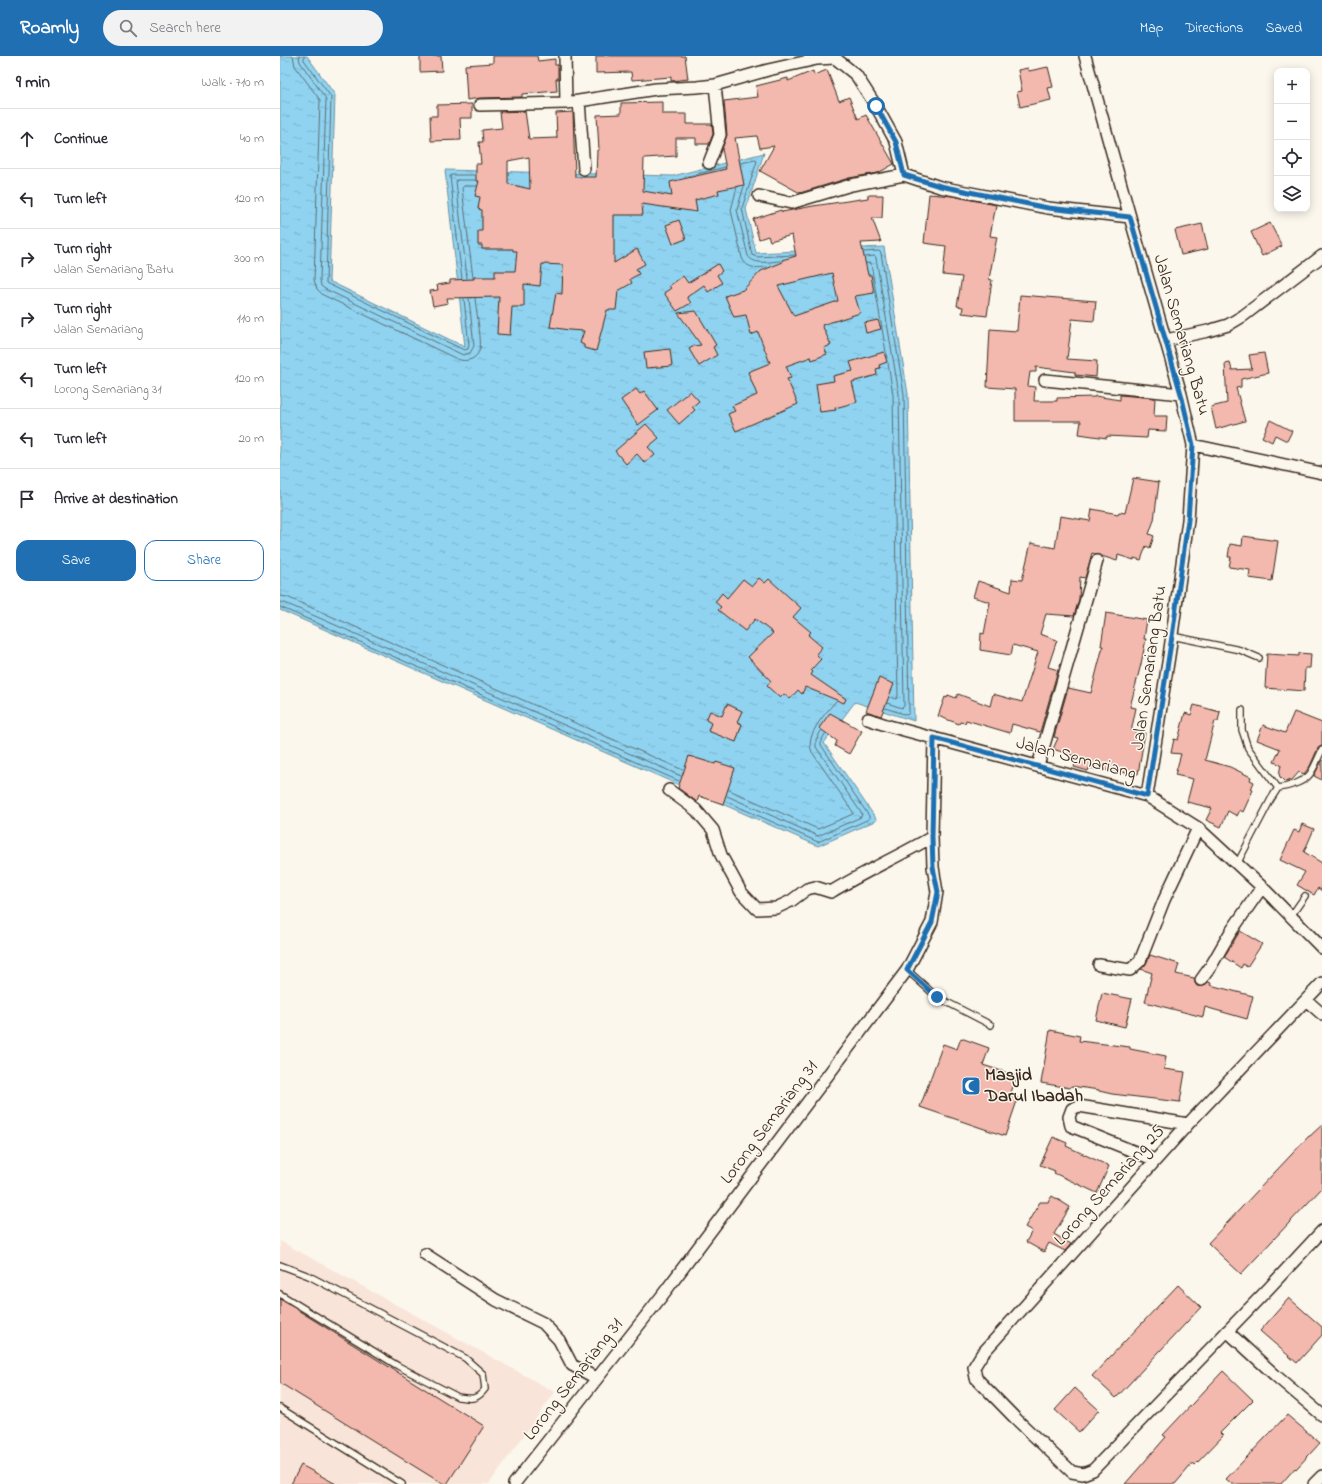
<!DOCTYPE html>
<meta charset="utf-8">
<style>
body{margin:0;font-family:"Indie Flower",sans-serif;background:#f2f2f3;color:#2b2b33}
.controls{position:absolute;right:12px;top:12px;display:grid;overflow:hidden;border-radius:8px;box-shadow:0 2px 10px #0003}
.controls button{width:36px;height:36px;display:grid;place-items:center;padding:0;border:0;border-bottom:1px solid #e1e1e2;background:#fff;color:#2b2b33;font:20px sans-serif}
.stop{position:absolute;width:12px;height:12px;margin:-9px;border:3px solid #1f6fb2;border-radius:50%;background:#fff}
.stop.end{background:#1f6fb2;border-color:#fff;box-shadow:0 1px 4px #0008}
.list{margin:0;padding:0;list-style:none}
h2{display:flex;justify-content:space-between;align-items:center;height:52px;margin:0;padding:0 16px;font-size:17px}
h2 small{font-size:13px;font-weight:400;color:#7c7c81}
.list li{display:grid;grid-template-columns:26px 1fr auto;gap:12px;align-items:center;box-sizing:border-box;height:60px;padding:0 16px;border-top:1px solid #e1e1e2}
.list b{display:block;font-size:15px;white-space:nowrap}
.list p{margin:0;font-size:13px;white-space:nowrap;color:#7c7c81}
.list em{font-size:13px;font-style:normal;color:#7c7c81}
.actions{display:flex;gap:8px;padding:12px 16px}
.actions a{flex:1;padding:9px 0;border:1px solid #1f6fb2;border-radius:12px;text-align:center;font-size:14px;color:#1f6fb2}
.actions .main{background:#1f6fb2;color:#fff}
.icon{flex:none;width:22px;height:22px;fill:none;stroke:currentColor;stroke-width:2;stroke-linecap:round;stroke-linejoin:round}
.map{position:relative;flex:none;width:1042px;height:1428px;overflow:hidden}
header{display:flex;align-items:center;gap:24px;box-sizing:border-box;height:56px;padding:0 20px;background:#1f6fb2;color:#fff}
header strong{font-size:19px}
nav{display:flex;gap:22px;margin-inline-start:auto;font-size:14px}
.search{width:280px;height:36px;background:#f2f2f3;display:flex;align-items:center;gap:10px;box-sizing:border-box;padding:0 14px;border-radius:22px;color:#7c7c81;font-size:15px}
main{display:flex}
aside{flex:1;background:#fff}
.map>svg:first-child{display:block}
.built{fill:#f9e4d9}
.water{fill:url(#water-ripples);stroke:#6d8f9d}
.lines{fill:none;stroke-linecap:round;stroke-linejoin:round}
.shore{stroke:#5d6e72;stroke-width:1}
.building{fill:#f3b9ae;stroke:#3b2a1e;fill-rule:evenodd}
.lane-casing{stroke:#3b2a1e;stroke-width:8}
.street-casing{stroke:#3b2a1e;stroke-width:14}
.lane{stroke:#fbf7ec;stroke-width:5.5}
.street{stroke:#fbf7ec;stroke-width:11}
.route{stroke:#1f6fb2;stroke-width:5}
.labels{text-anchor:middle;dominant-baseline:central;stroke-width:3;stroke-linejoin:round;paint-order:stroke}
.street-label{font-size:18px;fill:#3b2a1e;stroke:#fbf7ec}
.poi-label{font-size:18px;font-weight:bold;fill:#3b2a1e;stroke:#fbf7ec;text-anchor:start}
</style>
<header>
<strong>Roamly</strong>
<div class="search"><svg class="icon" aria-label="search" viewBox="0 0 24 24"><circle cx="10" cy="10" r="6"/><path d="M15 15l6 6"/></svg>Search here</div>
<nav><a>Map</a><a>Directions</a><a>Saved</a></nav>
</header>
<main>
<aside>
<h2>9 min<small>Walk · 710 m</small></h2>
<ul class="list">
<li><svg class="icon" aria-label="ahead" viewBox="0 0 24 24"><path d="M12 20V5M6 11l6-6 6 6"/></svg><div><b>Continue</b></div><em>40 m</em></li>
<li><svg class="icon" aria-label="left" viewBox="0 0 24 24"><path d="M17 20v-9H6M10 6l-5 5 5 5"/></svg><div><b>Turn left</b></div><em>120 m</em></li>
<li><svg class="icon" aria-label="right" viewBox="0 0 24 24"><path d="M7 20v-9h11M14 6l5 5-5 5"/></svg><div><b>Turn right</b><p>Jalan Semariang Batu</p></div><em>300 m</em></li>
<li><svg class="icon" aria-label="right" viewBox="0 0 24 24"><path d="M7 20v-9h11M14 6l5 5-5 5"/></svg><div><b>Turn right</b><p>Jalan Semariang</p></div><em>110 m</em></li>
<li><svg class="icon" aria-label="left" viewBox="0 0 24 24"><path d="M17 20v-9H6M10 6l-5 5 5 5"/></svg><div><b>Turn left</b><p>Lorong Semariang 31</p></div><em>120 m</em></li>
<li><svg class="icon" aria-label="left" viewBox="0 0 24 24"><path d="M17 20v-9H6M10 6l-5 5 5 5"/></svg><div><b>Turn left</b></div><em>20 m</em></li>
<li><svg class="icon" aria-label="arrive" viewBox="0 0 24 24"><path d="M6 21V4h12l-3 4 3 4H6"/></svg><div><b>Arrive at destination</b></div></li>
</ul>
<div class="actions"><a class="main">Save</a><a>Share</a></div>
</aside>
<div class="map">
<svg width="1042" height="1428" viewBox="0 0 1042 1428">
<defs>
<pattern id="water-ripples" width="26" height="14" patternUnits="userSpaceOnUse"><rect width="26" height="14" fill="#8fd3f1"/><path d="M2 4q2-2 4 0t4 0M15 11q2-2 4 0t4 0" fill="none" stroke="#7cb5ce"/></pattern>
</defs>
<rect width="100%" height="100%" fill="#fbf7ec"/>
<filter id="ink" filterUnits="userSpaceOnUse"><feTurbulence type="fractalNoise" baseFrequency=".025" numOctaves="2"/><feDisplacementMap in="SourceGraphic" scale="8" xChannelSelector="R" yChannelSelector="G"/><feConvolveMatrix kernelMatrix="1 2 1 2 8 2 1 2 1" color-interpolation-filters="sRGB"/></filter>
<g filter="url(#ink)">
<path class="built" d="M0,1185L275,1336L209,1428H0Z"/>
<path class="water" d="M0,0H27L55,39L49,225L185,291L165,114L393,120L484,97L466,153L476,197L604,191L628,338L634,665L575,646L544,687L597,764L538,790L0,554Z"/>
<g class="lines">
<path class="shore" d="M13,0L15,10L40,44L34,224L37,233L43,239L177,303C187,307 197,303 200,293C202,284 196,254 195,242
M19,0L20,6L46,43L40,224L41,230L45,233L183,299L190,297L194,290L189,243
M24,0V4L51,41L46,227L184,294L188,293L189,289L184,243
M461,107L475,104L477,105L462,152L472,199L477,201L515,199
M405,121L445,111
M464,130L457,154L468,200C475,210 491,205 501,205
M457,131L451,154L462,202C467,213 476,212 487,211
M584,196L599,195L601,197L624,338L629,657L627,659L605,652
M585,201L595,200L596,202L619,338L624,650L622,652L607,647
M586,207L591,208L607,302
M187,222L176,125L177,124H195
M193,222L182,132L184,130H197
M182,223L170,120L172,119H195
M608,307L613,339L618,641L616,643L610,641
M0,540L7,541L403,714
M0,546L5,547L401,720
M0,551L399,725
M449,734L538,773L573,758V756L532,696C524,679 546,657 556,645
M447,740L538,780L581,761L582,758L536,691V684L541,675
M445,745L538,786L589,763V760L541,689V685L545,678"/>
</g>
<path class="building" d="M140,0H161L162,15L140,16Z
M213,0H257L258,5L275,3V9H278V23H276L277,35L242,38V41L200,42L187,44L185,9L213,7Z
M316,0H405L408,23L391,25V21L352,24L351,16L316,17Z
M768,11L773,31L768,32L771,44L740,51L737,36L742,35L738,14L748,12L749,15Z
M547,14L559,45L569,41L578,63L586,59L614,108L598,117L569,122L520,137L480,115L494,90L480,92L477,80L455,82L464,129L438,134L439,138L415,144L417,156L362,148L363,159H334V207L357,193L365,208L356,213L359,218L350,223L352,227L338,235L336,254H327L316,295L304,292V289L300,287L304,275L289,274L270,271L276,237L282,238L283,209L262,208L260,230L244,228V251H232L230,279L217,278L219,241L167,242L168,247L153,250L150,235L158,234L157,229L170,227V224L194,223V221H215V215H235L237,195H233V193H202V189H198V175H202V154L198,153L200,141L195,140L199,125H196V108H201L199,86H203L202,74L222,72L220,56L245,55L249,83L277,82L276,57L293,56L295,121H316L317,94H319L317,59L341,58V47L382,46V58H407V68H432L433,78L429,88H416V82H396V100L364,102L363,135L392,140L390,126L446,113L442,93L447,79L444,45L478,41L476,30L508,22V25L533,15L534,19ZM249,101L250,133L228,128V105Z
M192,48V62H180L181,84L151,85L150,60H157V49Z
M649,138L672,140L716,149L710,180L717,181L709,223L712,224L707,260L682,257L683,251L677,250L682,221L663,219L666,190L644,187Z
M588,139H603L602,162H592L601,186L581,187L588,219H591L594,237L575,240L580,257L542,269L551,289L544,292L547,298L532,304L531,301L506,310L511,322L507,323L518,348L456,375L448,358L455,355L452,350L477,339L468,316L490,307L478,276L471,279L466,259L454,261L445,240L463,234L481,215L503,206L502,204L516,200L512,179L490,185L488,180L479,183L473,163L501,154L502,156L533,150L588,142ZM552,217L558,245L514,260L498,230Z
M399,164L406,183L393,188L386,169Z
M990,167L1002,190L982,200L971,176Z
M922,168L928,193L901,199L895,174Z
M438,208L442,215L437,219L442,227L428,236L424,229L407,241L411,247L397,255L384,237L391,232L389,230L403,220L408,227Z
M740,239L816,245L814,265L792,263L787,303L817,305L816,321L795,319V316L756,311V316H750L748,330L755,331L754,345H777V342L815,341V340L840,344V339L875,342L874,360H887L886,375L868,374L867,382L827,380V382L799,378L801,365H735V333L707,331L710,273L737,275Z
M416,255L436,289L433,291L437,299L419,310L409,293L414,290L421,289L398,257Z
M598,264L601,273L586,277L584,267Z
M390,293L392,310L366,312L364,296Z
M604,296L607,306L599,309L600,312L596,313L597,319L572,326L577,346L555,352L556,354L540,356L536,328L554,325L553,320L573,315L570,306Z
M984,297L988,317L961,323V331L956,332L965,365L936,373L931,351L947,347L945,308L950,307L952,314L972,313L969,299Z
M356,333L360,338L364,335L378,354L358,369L341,344Z
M410,335L419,345L412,351L415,354L399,368L387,354Z
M990,364L1012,375L1007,385L995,379L992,386L982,381Z
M366,368L379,382L368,391L375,399L365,407L357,398L346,408L335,395Z
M853,422L879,426L874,464L869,478L874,480L870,492L866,490L861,504L854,502V504L838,499L837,505L812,497L805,522L800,521L799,543L794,560L766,558L760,578L777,584L768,611L778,614L760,676L732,668L730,677L686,664L685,667L680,666L679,668L658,660L665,641L667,642L668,639L676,642L678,638L710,650L713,638L742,646L758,596L733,589L731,599L700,594L701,577L704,578L710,546L693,541L698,525L731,536L732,523L742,524L751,487L775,492L780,460L810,465L812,453L838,458L839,456L845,457Z
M963,480L998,485L992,525L969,522L970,514L949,511L951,501H948L950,488L962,490Z
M479,522L485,527L489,523L521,552L513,561L531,576L528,579L542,591L536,598L541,603L531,614L533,616L531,619L566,643L564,647L525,631L522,638L518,634L510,643L504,638L500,642L487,630L491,625L468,601L493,577L475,563L465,575L438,554L441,551L435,546L442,537L447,542L463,523L472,530Z
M826,557L867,564L864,583H866L861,608L850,651L856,652L852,671V675L865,677L858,718L809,712L808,715L794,711L797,701L773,693L778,682L774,681L788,632L811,637L823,590H821Z
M1019,597L1031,598L1030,612H1025L1024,635L985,632L987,598L1019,600Z
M599,622L614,628L601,660L586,655Z
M447,648L462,655L457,666L462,668L456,686L428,675L431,667L426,664L430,655L442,660Z
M914,649L940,656L938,665H935L925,704L950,711L971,721L970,724L974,726L971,733L973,734L963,756L960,754L957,760L948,755L941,771L926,764L932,752L907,746L913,723L895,719L901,698L891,697L894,683L898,684L905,657L911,659Z
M1014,656L1042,667V690L1038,692L1030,710L1024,718L1019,716L1012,724L1005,726L1000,721L999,718L1001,709L994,706L1000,693L977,684L983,669L1005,677Z
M550,657L582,675L569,698L555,690L557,685L539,672Z
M409,700L435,708L436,706L455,712L443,748L419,740L417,746L398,732Z
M1042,704V724L1034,720Z
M1022,768L1034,773L1024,796L1042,807V835L1038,832L1034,839L1017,829L1025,816L1000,804L1014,774L1019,776Z
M960,875L982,888L967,911L963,908L961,912L944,901Z
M870,899L899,908L896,918L914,922L915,927L917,930H924L928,926L931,927L930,929L973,940L967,963L925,951L923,961L865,946L872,917L861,913L866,908Z
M822,937L852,943L845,971L816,964Z
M770,974L800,980L799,985L850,991V993L886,1000L884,1013L905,1016L900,1046L832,1038L819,1035V1034L791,1030L790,1032L761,1027Z
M681,982L709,992L703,1009L737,1020L730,1039L738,1042L725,1080L640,1051L663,988L677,993Z
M1042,1069V1132L961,1218L928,1187L1029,1080H1030Z
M773,1081L787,1087L786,1090L829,1110L817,1137L774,1117L775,1115L760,1109Z
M772,1140L790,1151L774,1178L791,1188L785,1195L769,1187L764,1196L746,1186L752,1175L745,1171L760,1146H768Z
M898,1229L921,1251L836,1342L812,1320Z
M1009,1242L1042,1271V1279L1017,1307L980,1275Z
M0,1243L204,1370L167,1428H163L0,1327Z
M943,1315L973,1344L940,1377L943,1380L915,1409L913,1407L895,1428H845L886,1381L883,1379Z
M795,1332L819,1354L799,1376L775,1354Z
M1007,1359L1040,1387L1016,1413L1015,1412L1001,1428H952L946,1423Z
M21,1409L56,1428H11Z"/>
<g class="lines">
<g class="lane-casing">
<path id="lane" d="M892,580L960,594L979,602
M962,654V674L968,692L998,732
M957,808L991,743L998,732C1008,731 1024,726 1030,718C1035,711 1038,702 1042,694
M1011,860L1025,840
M627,914L657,941L711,969
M0,1209L29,1220L185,1302L203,1318L205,1333C197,1344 192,1343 178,1341L118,1310L0,1238
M0,1352L122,1428"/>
</g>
<g class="street-casing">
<path id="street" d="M285,0L286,47
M805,0L850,161L901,338L913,389L908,464L889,600L867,740
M299,45L304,113
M200,49L286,47L376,33L417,31L435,29L488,14L537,3L555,2L576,19L596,50L616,86L624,119
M429,107L440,79L435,29
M479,140L511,147L571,129L624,119L660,131L768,152L850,161
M886,284L928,275L948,269L963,260L1042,200
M765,324L901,338
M913,389L1042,417
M588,663L609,670L867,740L918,772L982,831L1042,892
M758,710L817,505
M389,734L416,754L433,774L441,799L461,836L477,853L496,852L511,845L527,833L535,831L551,836C584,816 619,800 652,781
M819,909L850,914L860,905L884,844L918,772
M921,924L931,910L950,877L982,831
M1042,927L908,1068L702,1298L694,1311L696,1322L735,1362L792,1416L803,1418L813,1414L989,1232L1042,1175
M1026,944L1042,958
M875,1104L791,1070L789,1061L792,1053L799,1050L908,1068
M145,1198L216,1244L263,1267L279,1284L292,1309L316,1322
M947,1275L996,1320L1042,1359
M234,1428L381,1241L627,914L652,866L657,836L653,811L652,781L654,682
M1034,1428L1042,1420"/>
</g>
<use href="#lane" class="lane"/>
<use href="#street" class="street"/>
</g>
</g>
<g class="lines" filter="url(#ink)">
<path class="route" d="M596,50L616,86L624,119L660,130L768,152L850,161L901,338L913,389L908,464L893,574L867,740L654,682L652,781L653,811L658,836L652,866L627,914L657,941"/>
</g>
<defs>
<g id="mosque-square" transform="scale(1)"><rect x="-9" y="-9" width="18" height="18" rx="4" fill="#1f6fb2" stroke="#fbf7ec"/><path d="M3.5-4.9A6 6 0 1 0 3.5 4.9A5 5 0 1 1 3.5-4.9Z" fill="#fff"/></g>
</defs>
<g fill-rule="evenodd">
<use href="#mosque-square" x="691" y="1030"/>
</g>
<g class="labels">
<g class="street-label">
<text transform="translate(901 279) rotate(74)">Jalan Semariang Batu</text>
<text transform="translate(870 612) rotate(-82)">Jalan Semariang Batu</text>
<text transform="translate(796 703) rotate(15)">Jalan Semariang</text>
<text transform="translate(490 1067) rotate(-53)">Lorong Semariang 31</text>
<text transform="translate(830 1130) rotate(-48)">Lorong Semariang 25</text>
<text transform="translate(294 1324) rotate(-52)">Lorong Semariang 31</text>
</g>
<g class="poi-label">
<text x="705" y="1020">Masjid<tspan x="705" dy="21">Darul Ibadah</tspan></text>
</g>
</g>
</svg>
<div class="controls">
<button>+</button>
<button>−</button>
<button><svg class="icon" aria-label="locate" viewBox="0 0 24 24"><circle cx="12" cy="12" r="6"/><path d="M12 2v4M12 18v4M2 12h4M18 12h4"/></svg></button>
<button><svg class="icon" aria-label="layers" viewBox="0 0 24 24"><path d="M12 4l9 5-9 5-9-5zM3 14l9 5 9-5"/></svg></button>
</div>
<div class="stop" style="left:596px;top:50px"></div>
<div class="stop end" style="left:657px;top:941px"></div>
</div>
</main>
